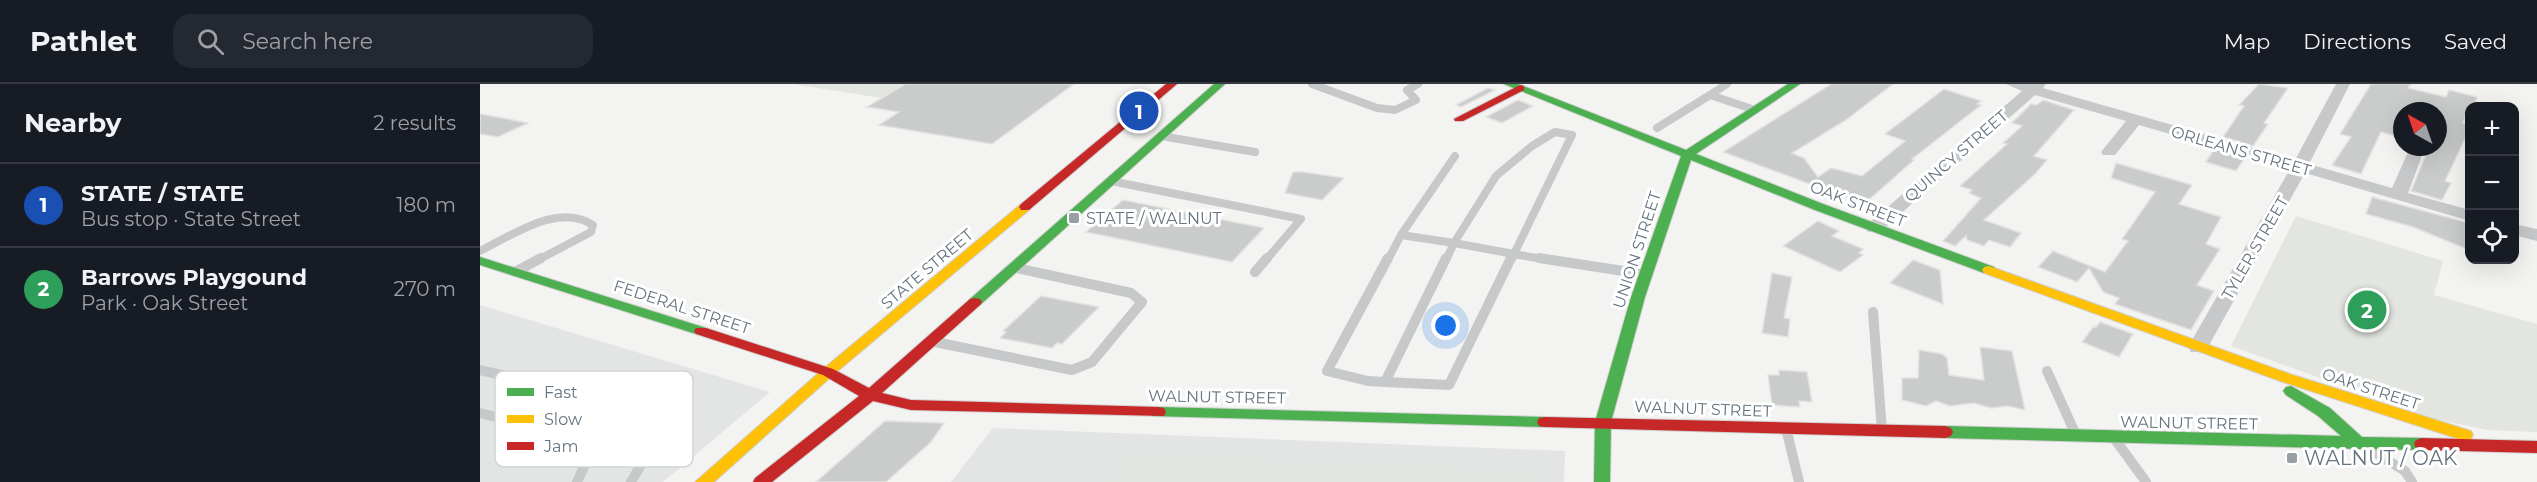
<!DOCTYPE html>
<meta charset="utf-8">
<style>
body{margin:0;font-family:Montserrat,sans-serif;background:#242831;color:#f1f3f6}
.controls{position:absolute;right:18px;top:18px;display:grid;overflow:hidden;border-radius:12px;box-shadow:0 6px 24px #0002}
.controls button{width:54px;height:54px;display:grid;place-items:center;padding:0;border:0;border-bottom:2px solid #363941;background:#171b24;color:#f1f3f6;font:30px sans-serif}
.compass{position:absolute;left:1913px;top:18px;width:54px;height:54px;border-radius:50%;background:#171b24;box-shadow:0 6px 24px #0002;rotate:320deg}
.you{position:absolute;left:966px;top:242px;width:21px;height:21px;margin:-15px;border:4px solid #fff;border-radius:50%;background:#1a73e8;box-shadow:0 0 0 9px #1a73e833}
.badge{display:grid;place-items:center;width:39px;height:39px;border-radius:50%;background:#db2777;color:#fff;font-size:20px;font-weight:700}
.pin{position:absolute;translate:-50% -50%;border:3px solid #fff;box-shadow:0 2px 6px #0006}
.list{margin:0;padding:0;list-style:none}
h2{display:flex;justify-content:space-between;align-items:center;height:78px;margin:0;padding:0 24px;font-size:26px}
h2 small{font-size:20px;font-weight:400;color:#9ea1a6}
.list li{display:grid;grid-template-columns:39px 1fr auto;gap:18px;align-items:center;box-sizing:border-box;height:84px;padding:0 24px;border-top:2px solid #363941}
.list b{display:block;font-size:22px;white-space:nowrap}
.list p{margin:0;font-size:20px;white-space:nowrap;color:#9ea1a6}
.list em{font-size:20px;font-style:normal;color:#9ea1a6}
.icon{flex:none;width:33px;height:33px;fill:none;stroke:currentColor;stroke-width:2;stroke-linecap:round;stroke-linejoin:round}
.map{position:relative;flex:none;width:2057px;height:398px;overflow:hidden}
header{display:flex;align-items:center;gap:36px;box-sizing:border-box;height:84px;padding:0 30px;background:#171b24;border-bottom:2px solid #363941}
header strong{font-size:28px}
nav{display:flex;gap:33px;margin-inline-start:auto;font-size:21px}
.search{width:420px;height:54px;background:#242831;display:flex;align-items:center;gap:15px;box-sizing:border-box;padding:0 21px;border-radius:18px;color:#9ea1a6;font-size:22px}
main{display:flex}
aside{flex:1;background:#171b24}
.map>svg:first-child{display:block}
.built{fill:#e3e4e4}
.green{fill:#e2e5e0}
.building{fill:#cacbcb;stroke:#e2e2e1;stroke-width:1.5}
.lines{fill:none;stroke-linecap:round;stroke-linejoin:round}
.fast-casing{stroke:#d0d0d0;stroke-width:2}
.slow-casing{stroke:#d0d0d0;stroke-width:2}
.jam-casing{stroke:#d0d0d0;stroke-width:2}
.lane-far1{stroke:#c7c8c9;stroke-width:8}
.lane{stroke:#c7c8c9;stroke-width:10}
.street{fill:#c7c8c9;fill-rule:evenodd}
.fast{fill:#4caf50;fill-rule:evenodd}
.slow{fill:#ffc107;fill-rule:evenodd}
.jam{fill:#c62828;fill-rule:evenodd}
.poi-dot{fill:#97a0a7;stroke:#fff;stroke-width:2}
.labels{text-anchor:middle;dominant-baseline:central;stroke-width:6;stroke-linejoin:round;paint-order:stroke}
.street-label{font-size:16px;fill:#65747f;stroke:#fff}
.poi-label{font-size:16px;fill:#65747f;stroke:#fff;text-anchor:start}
.near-poi-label{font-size:20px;fill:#65747f;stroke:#fff;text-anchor:start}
.key{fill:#fff;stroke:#d1d5d9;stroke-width:1.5}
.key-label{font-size:16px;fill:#65747f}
</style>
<header>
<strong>Pathlet</strong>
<div class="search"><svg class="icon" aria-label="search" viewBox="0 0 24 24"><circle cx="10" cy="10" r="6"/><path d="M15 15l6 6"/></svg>Search here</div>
<nav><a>Map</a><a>Directions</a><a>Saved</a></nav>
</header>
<main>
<aside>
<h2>Nearby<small>2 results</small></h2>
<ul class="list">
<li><span class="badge" style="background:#1a4fb4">1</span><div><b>STATE / STATE</b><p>Bus stop · State Street</p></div><em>180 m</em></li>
<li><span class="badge" style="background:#2e9e5b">2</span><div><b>Barrows Playgound</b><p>Park · Oak Street</p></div><em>270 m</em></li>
</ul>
</aside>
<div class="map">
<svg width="2057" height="398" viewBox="0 0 2057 398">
<rect width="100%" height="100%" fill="#f3f3f1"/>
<path class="built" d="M0,221L290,308L183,398H0Z
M513,344L1085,367L1084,398H471Z"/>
<path class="green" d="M313,0H425L401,14Z
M1816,132L1963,177L1954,211L2057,240V348L2008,346L1954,335L1751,262Z
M644,371L1051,387V398H631Z"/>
<path class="building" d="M425,0H594L512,60L399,41L419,28L387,23Z
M1351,0H1413L1366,36L1312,69L1324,74L1338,93L1351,84L1382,92L1425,57L1405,50L1464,5L1501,17L1497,20L1501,21L1432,75L1434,76L1384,120L1243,68Z
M1779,0L1808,4L1784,39L1788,40L1773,62L1743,53L1764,22L1759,21Z
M1891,0H1931L1928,4L1966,13L1969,6L1997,13L1994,22H1989L1983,39L1989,41V46L1965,97L1971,99L1962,116L1931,107L1949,63H1958V27H1922V54L1901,48L1881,90L1852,81L1871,53L1860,50Z
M1008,4L1015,6L981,23L976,21Z
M1038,16L1053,22L1022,39L1006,33Z
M1563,16L1594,26L1554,72L1567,76L1555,90L1504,136L1541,149L1530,163L1509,156L1504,162L1487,156L1486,152L1475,162L1463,157L1501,114L1489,109L1492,106L1480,102L1527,60L1523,59L1542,42L1532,39L1551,20L1557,21Z
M0,30L12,32L48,39L18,53L0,50Z
M1734,65L1765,74L1756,87L1726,78Z
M1636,79L1712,101L1699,120L1741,133L1726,160L1740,165L1717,201L1734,207L1711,246L1635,220L1639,214L1623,208L1609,184L1597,198L1558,183L1573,167L1625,188L1648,157L1642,155L1675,108L1631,94Z
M813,88H823L864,94L842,116L805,109Z
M1892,113L1989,139V166L1933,143L1886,130Z
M643,116L784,144L752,178L606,148Z
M1338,137L1359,147L1352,152L1383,165L1379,169L1383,171L1360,188L1303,162Z
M1433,176L1460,186L1463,220L1410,199Z
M1292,189L1312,193L1304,234L1310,235L1308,253L1282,249Z
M561,212L619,223L582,260L577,259L572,264L520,254L526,248L523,247Z
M1620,238L1653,250L1639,273L1602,258L1614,242L1616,243Z
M1500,263L1532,267L1545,326L1528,322L1511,324L1494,319L1470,322L1456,317L1446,322L1422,316V294H1438L1439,266L1462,270L1467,274L1469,291L1504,296Z
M1299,286L1327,288L1332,318L1319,317L1320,323L1292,321L1288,291H1299Z
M405,337L464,339L451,358L406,398H336Z"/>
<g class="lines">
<g class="fast-casing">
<path id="fast" d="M734,0H745L500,221H490L488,218L490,215Z
M1024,0H1038L1206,66L1308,0H1320L1216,70L1343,120L1514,183L1516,186L1514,189H1504L1335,126L1211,76L1165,213L1131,338L1130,398H1114L1115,338L1151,213L1201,72Z
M0,173L226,244L228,247L226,250H216L0,181Z
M1811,302L1850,324L1882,353L1942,354L1948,356L1950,360L1948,364L1942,366L1879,365L1465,354L1459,352L1457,348L1459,344L1465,342L1861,352L1838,332L1806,311L1803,307L1806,303Z
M678,323L1065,333L1071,334L1073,338L1071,342L1065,343L672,332L670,328L672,324Z"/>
</g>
<g class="slow-casing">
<path id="slow" d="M545,119L549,120L551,123L549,126L353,291L234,398H215L343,285L541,120Z
M1509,182L1810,290L1991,347L1993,351L1991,355L1985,357L1800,297L1504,189L1502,186L1504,183Z"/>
</g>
<g class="jam-casing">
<path id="jam" d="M686,0H697L549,126H541L539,123L541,120Z
M1040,1L1044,2V6L983,37H975L974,35Z
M495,214L500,215L502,218L500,221L402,309L431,316L678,323L684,324L686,328L684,332L431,326L393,317L292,398H273L275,394L379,312L343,291L216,250L214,247L216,244H226L353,285L389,304L490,215Z
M1065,333L1465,342L1471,344L1473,348L1471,352L1465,354L1065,343L1059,342L1057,338L1059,334Z
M1942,354L2057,357V369L1942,366L1936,364L1934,360L1936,356Z"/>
</g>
<path class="lane-far1" d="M832,0L897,24L915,26L936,16L927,6L938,0
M1230,11L1247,0
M1177,44L1230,11L1275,26
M681,52L775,68
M631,97L821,135L786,176
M921,151L975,72
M974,159L1034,170
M974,159L1016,92L1052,62L1075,48L1092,51L1034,170
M0,167C33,151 78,118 113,141L111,148L58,176
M1034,170L1068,176
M908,176L921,151L974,159
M966,176L974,159
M1031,176L1034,170"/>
<path class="lane" d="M1059,174L1163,190
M35,188L61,174
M775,188L787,174
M1393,228L1402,347
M455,258L592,286L612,278L662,218L651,209L536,184
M0,286L136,317L152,323L171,344L166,372L151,398
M1567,287L1596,351
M905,298L969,301L1031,174
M905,298L888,297L847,287L908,174
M905,298L966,174
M0,329L90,352L100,360L107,376L97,398
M1306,344L1319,398
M1634,354L1666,398
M1889,365L1925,387L1932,398"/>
<path class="street" d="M1526,0H1566L1563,4L1815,76L1856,0H1870L1829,80L1912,104L1928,68H1940L1942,72L1928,109L1990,126V137L1825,89L1728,263L1725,268H1711L1708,263L1810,85L1659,41L1635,71H1623L1621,68L1646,37L1555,11L1400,148H1388L1385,144L1388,140L1542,7Z
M2034,140L2057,145V157L2034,151Z"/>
<use href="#fast" class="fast"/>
<use href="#slow" class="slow"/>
<use href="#jam" class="jam"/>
</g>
<g class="poi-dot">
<rect x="588" y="128" width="12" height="12" rx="3"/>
<rect x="1806" y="368" width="12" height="12" rx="3"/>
</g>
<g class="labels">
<g class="street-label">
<text transform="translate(1761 67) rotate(16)">ORLEANS STREET</text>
<text transform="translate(1476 72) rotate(-41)">QUINCY STREET</text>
<text transform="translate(1378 120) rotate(21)">OAK STREET</text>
<text transform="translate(1775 164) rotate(-60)">TYLER STREET</text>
<text transform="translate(1157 166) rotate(-72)">UNION STREET</text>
<text transform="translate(447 185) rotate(-40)">STATE STREET</text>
<text transform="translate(202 223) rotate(18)">FEDERAL STREET</text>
<text transform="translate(1891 305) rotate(18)">OAK STREET</text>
<text transform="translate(737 313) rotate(1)">WALNUT STREET</text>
<text transform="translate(1223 325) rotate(2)">WALNUT STREET</text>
<text transform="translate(1709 339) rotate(1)">WALNUT STREET</text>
</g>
<g class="poi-label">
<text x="606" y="134">STATE / WALNUT</text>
</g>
<g class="near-poi-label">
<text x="1824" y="374">WALNUT / OAK</text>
</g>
</g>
<rect x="15" y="287" width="198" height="96" rx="9" class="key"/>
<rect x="27" y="304" width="27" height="8" fill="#4caf50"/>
<rect x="27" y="331" width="27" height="8" fill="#ffc107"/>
<rect x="27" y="358" width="27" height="8" fill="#c62828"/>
<g class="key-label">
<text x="64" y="314">Fast</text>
<text x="64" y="341">Slow</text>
<text x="64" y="368">Jam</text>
</g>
</svg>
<div class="controls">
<button>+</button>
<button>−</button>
<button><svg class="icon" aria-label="locate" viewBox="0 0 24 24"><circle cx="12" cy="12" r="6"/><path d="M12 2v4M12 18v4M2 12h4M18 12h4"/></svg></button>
</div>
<svg class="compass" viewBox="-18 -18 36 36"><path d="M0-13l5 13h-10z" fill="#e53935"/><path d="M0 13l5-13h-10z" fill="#9ea1a6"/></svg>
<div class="you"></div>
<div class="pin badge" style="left:659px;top:27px;background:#1a4fb4">1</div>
<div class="pin badge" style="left:1887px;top:226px;background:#2e9e5b">2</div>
</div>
</main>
